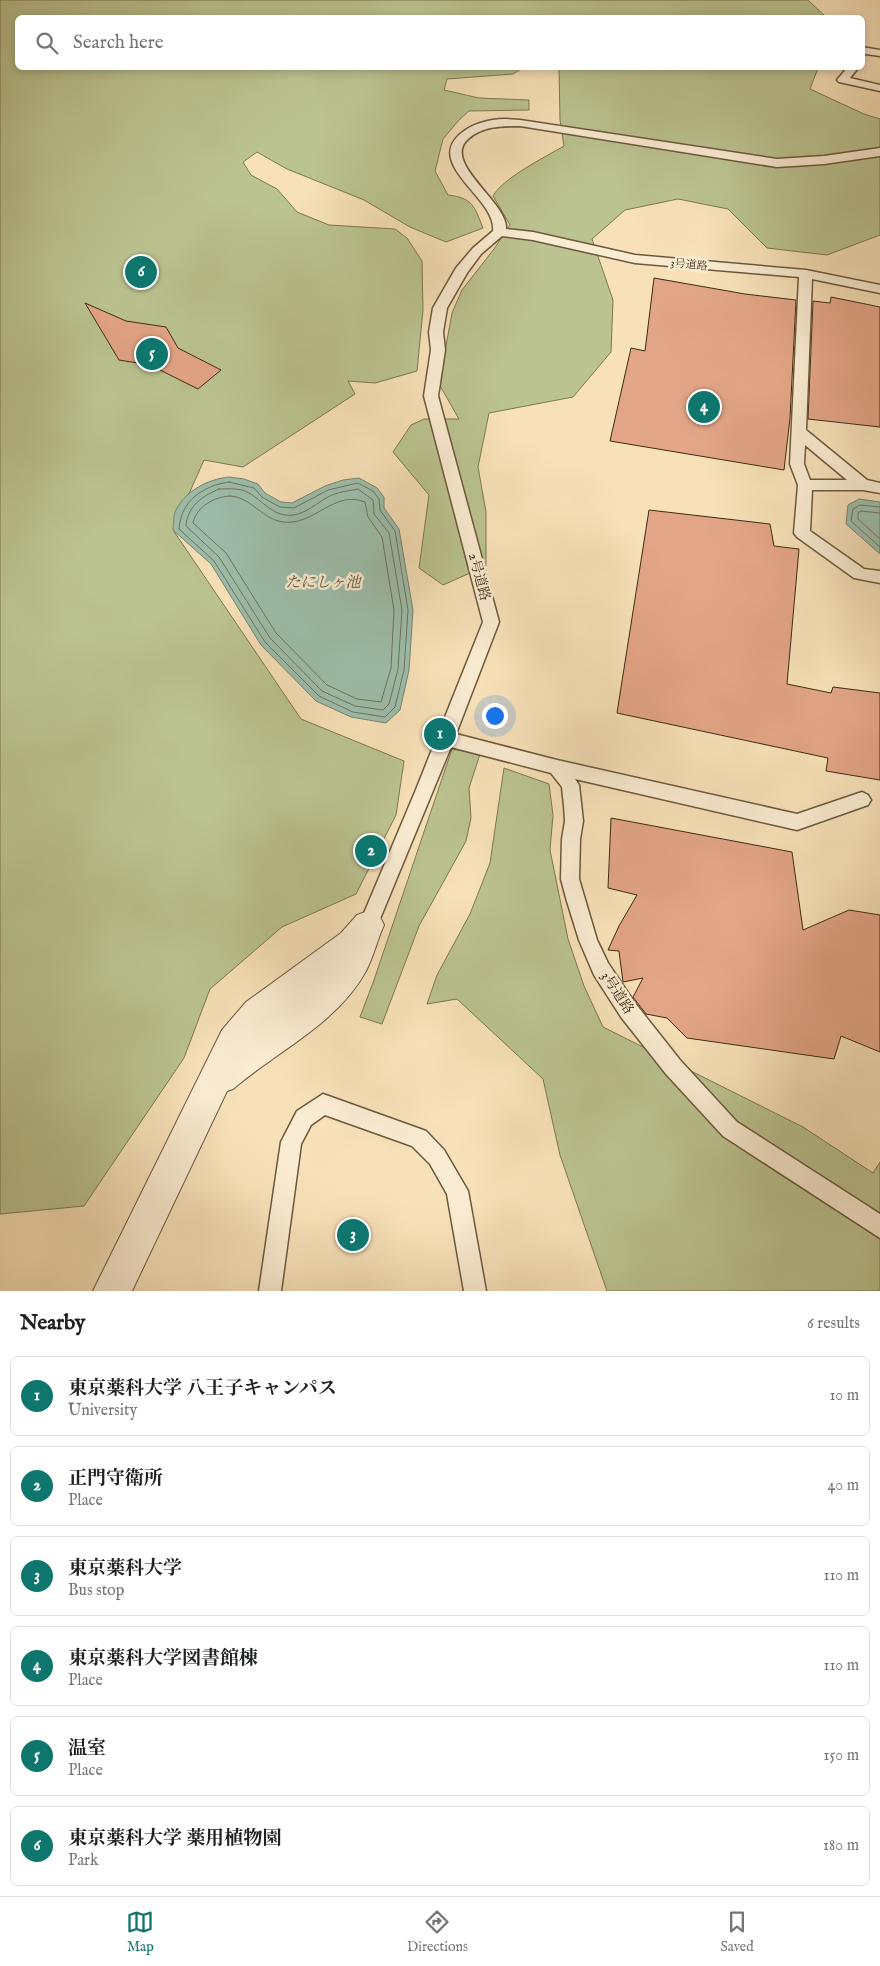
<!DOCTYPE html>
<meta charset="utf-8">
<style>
body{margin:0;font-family:"IM FELL English","Noto Serif JP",serif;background:#f6f6f6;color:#202124}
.you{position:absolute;left:494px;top:715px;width:18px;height:18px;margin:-12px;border:4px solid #fff;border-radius:50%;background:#1a73e8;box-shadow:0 0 0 8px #1a73e833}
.badge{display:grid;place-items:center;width:32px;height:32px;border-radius:50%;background:#0f766e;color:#fff;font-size:16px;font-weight:700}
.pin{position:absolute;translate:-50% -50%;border:2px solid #fff;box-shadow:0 1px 5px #0006}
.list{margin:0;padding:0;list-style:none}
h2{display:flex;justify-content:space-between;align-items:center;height:65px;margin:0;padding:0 20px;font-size:21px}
h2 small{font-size:16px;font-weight:400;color:#757577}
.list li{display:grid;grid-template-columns:32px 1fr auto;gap:15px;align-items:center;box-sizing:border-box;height:80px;margin:0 10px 10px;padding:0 10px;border:1px solid #e0e0e0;border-radius:8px}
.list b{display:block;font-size:19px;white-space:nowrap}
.list p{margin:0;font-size:16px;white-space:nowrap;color:#757577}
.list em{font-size:16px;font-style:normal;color:#757577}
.icon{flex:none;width:28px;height:28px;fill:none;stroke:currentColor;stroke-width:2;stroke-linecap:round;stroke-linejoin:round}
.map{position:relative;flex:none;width:880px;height:1291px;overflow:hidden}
.search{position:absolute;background:#fff;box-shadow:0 2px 8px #0003;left:15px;right:15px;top:15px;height:55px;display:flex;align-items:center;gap:12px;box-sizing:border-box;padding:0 18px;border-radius:8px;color:#757577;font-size:19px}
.sheet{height:605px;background:#fff}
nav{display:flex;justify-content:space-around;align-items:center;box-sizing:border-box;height:70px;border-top:1px solid #e0e0e0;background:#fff;font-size:14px;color:#757577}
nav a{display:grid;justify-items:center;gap:2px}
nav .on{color:#0f766e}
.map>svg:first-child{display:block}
.green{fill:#bbc391;stroke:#7c7752}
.water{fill:#9dbeac;stroke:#77836e}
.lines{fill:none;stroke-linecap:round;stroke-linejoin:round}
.shore{stroke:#6d745f;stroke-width:1}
.building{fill:#e3a587;stroke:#3d2b12}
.service-casing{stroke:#6c583c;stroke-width:3}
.minor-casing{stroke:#6c583c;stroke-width:2}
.service{fill:#faecd2;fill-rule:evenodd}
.minor{fill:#faecd2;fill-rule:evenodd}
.labels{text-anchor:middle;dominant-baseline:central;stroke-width:5;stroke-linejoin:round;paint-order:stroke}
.far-street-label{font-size:11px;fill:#3d2b12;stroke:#faecd2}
.street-label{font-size:14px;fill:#3d2b12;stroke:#faecd2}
.water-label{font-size:15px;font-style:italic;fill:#555038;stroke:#faecd2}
</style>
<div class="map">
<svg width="880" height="1291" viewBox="0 0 880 1291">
<rect width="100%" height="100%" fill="#f8e1b9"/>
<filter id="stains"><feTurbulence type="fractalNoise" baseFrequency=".004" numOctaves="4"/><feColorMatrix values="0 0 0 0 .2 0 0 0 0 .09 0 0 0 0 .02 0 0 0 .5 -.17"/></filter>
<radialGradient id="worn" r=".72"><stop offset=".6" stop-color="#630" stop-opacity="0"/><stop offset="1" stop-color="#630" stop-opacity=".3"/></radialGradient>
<path class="green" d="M0,0H808L826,17L18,18V68H523L513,74L447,79L444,90L479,98L529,100V110L469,111L459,120L443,139L435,171L448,195C473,198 474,206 483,228L446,242L410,227L364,200L287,169L257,152L243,162L251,175L277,189L297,212L329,225L395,229L407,238L422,261L423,310L417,371L375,383L348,381L355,394L243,467L204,460L173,530L301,719L404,761L396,815L356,894L282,927L210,989L184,1058L84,1206L0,1214Z
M559,68H818L810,89L864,114L880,119V235L827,255L767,248L728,209L678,199L625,210L592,239L613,300L611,352L573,397L489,413L478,467L486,512V566L443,585L419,568L429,495L393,452L411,425L424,419H459L439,384L452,313L462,290L494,249L510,225L493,196C503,178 545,157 564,146L560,120Z
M452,749L480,754L469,788L471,818L466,841L419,926L382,1024L360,1017L374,980Z
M504,768L549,784L553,815L550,850L568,939L584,986L603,1027L803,1127L873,1173L880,1162V1291H607L560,1155L543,1079L457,999L427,1004L437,975L470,914L490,863Z"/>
<path class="water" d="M229,477L244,479L258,484L265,493L281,502L292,503L325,486L343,480L359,478L377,488L384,497V508L399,529L413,610L409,670L400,710L386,723L351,717L316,701L261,645L211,564L173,530C174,524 173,515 176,510C186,490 209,479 229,477Z
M859,499L880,502V554L846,524L848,505Z"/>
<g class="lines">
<path class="shore" d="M229,482L254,488L262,497L280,507L294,508L328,490L358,483L373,491L379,499L380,510L395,531L408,610L404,670L395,707L385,717L353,712L319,696L265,642L214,561L179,529C181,501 202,486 229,482Z
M219,489C226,489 235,488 242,490C260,495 270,518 294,515C306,513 317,503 328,497C337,492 348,491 358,489L373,500L374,514L389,533L402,610L398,669L389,704L383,710L355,706L322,691L270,638L219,557L186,526C187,507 202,496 219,489Z
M230,496C254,497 265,526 293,522C320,518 337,491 365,502L368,517L382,537L394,610L391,668L381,702L357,699L327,685L276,633L226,553L193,523C197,506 214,497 230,496Z
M880,507L860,505L853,509L851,521L880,547
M880,513L861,511L858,513V519L880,539"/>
</g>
<path class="building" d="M654,278L745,294L796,300L790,418L784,470L610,441L631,348L645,351Z
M831,297L880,307V427L808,419L813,301L830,303Z
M85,303L126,321L166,327L178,348L221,370L198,389L150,365L119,360Z
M649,510L770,524L774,546L799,549L787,684L831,693L833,687L880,693V780L826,771L828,758L617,713Z
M611,818L792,852L803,930L849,910L880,915V1052L841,1036L834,1059L687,1038L667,1018L646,1014L633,997L643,978L623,982L619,951L608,950L619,926L637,895L608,888Z"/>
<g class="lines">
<g class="service-casing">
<path id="service" d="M862,47L880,50V56L866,54L862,55Z
M847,68H858L850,78L880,85V91L839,82L837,80Z
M505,119L520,120L777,159L824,156L880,148V156L824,164L777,167L520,126C502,126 483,126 468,139C441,163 509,203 506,229L533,232L635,255L806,270L880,285V293L812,279L806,430L867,480L880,483V493L863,490H812L810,531L864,569L880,571V583L854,578L797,537L794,533L798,485L790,464L799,277L635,263L533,240L502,236L481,254L467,273L447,308L443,332L445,350L438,396L499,622L456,734L557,760L797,814L862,792L868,795L871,800L868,805L797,830L575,779L579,785L583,821L580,839L579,879L597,940L608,963L635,1003L680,1060L737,1122L880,1214V1238L723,1136L666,1074L621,1017L594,975L579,940L566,898L561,879L562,839L565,821L564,806L562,787L551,773L451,747L375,931L368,934L361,931L359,925L415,792L483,622L424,396L431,350L429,332L433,308L456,268L473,248L493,231C497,199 426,166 459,135C471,124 489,119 505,119ZM805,445L847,480H810L804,464Z
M323,1094L426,1131L444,1150L468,1191L486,1291H464L447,1194L430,1164L412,1146L325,1115L311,1125L301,1144L281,1291H259L281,1142L297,1111Z"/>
</g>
<g class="minor-casing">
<path id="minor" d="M368,911L379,915L384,925C377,940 374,956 366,971C337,1024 277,1051 233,1089L227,1091L132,1291H93L222,1030L246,1002L341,933L357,915Z"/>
</g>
<use href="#service" class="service"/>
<use href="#minor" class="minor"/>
</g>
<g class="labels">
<g class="far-street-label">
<text transform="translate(689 265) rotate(6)">3号道路</text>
</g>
<g class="street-label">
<text transform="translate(479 577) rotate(75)">2号道路</text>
<text transform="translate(617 993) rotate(57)">3号道路</text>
</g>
<g class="water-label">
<text x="323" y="582">たにしヶ池</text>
</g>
</g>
<rect width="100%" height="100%" filter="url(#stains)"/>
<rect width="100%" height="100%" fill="url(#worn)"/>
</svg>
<div class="you"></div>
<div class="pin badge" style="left:440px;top:734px">1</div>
<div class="pin badge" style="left:371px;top:851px">2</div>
<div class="pin badge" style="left:353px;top:1235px">3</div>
<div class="pin badge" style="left:704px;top:407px">4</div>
<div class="pin badge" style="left:152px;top:354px">5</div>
<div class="pin badge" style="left:141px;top:272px">6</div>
<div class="search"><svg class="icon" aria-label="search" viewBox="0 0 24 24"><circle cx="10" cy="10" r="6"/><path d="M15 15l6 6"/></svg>Search here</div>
</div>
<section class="sheet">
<h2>Nearby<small>6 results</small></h2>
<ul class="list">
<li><span class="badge">1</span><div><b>東京薬科大学 八王子キャンパス</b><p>University</p></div><em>10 m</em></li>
<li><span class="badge">2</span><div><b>正門守衛所</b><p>Place</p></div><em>40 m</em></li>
<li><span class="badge">3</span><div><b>東京薬科大学</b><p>Bus stop</p></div><em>110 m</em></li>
<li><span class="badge">4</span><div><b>東京薬科大学図書館棟</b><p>Place</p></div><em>110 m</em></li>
<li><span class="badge">5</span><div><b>温室</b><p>Place</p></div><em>150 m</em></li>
<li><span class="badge">6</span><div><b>東京薬科大学 薬用植物園</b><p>Park</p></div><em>180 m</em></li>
</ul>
</section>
<nav>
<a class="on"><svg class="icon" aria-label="map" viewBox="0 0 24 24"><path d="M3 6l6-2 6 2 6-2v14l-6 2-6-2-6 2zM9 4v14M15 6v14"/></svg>Map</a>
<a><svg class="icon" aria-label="directions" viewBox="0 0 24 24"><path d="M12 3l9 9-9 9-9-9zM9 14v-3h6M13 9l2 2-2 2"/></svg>Directions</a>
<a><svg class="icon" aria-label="saved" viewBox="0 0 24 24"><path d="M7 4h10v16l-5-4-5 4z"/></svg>Saved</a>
</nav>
